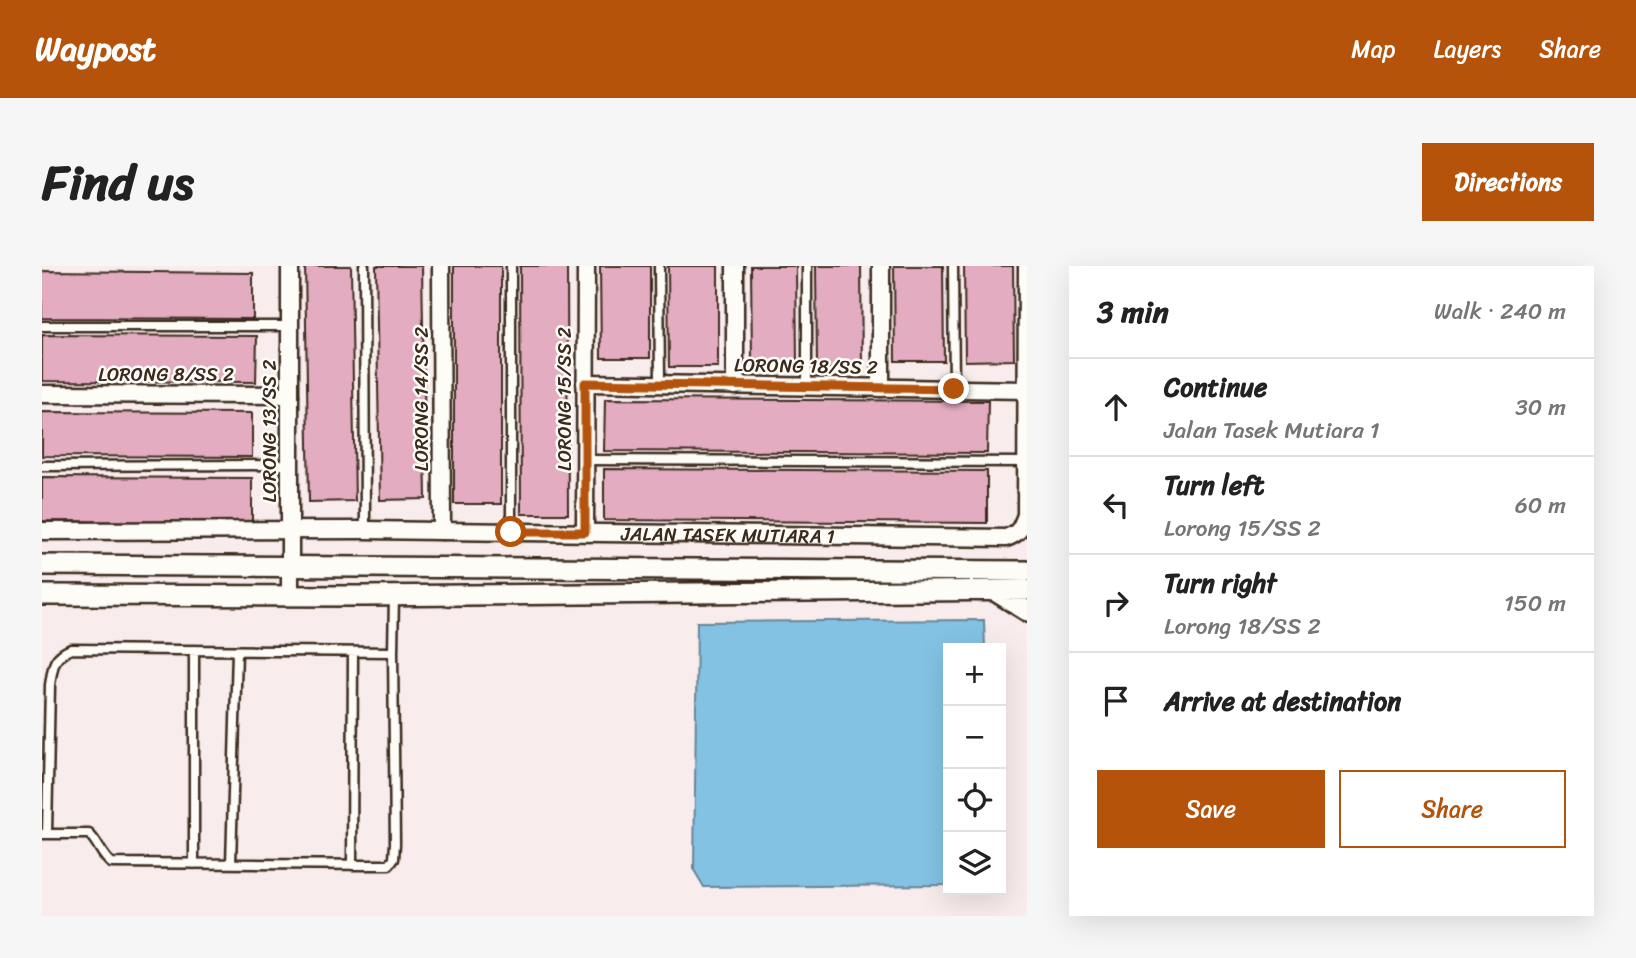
<!DOCTYPE html>
<meta charset="utf-8">
<style>
body{margin:0;font-family:Sriracha,sans-serif;background:#f6f6f6;color:#222}
.controls{position:absolute;right:21px;bottom:21px;display:grid;overflow:hidden;border-radius:0px;box-shadow:0 7px 28px #0002}
.controls button{width:63px;height:63px;display:grid;place-items:center;padding:0;border:0;border-bottom:2px solid #e0e0e0;background:#fff;color:#222;font:35px sans-serif}
.stop{position:absolute;width:21px;height:21px;margin:-16px;border:5px solid #b45309;border-radius:50%;background:#fff}
.stop.end{background:#b45309;border-color:#fff;box-shadow:0 2px 7px #0008}
.list{margin:0;padding:0;list-style:none}
h2{display:flex;justify-content:space-between;align-items:center;height:91px;margin:0;padding:0 28px;font-size:30px}
h2 small{font-size:23px;font-weight:400;color:#767676}
.list li{display:grid;grid-template-columns:46px 1fr auto;gap:21px;align-items:center;box-sizing:border-box;height:98px;padding:0 28px;border-top:2px solid #e0e0e0}
.list b{display:block;font-size:26px;white-space:nowrap}
.list p{margin:0;font-size:23px;white-space:nowrap;color:#767676}
.list em{font-size:23px;font-style:normal;color:#767676}
.actions{display:flex;gap:14px;padding:21px 28px}
.actions a{flex:1;padding:16px 0;border:2px solid #b45309;border-radius:0px;text-align:center;font-size:24px;color:#b45309}
.actions .main{background:#b45309;color:#fff}
.icon{flex:none;width:38px;height:38px;fill:none;stroke:currentColor;stroke-width:2;stroke-linecap:round;stroke-linejoin:round}
.map{position:relative;flex:none;width:985px;height:650px;overflow:hidden;border-radius:0px}
header{display:flex;align-items:center;gap:42px;box-sizing:border-box;height:98px;padding:0 35px;background:#b45309;color:#fff}
header strong{font-size:33px}
nav{display:flex;gap:38px;margin-inline-start:auto;font-size:24px}
.intro{display:flex;align-items:center;justify-content:space-between;box-sizing:border-box;height:168px;padding:0 42px}
h1{margin:0;font-size:49px}
.button{padding:18px 32px;border-radius:0px;background:#b45309;color:#fff;font-size:24px;font-weight:700}
main{display:flex;gap:42px;padding:0 42px}
aside{flex:1;background:#fff;border-radius:0px;box-shadow:0 7px 28px #0002}
.map>svg:first-child{display:block}
.water{fill:#84c2e4;stroke:#678595;stroke-width:2}
.building{fill:#e4acc1;stroke:#3b2a1e;stroke-width:2}
.lines{fill:none;stroke-linecap:round;stroke-linejoin:round}
.service-casing{stroke:#3b2a1e;stroke-width:13}
.minor-casing{stroke:#3b2a1e;stroke-width:21}
.tertiary-casing{stroke:#3b2a1e;stroke-width:24}
.service{stroke:#fdfcf7;stroke-width:8}
.minor{stroke:#fdfcf7;stroke-width:16}
.tertiary{stroke:#fdfcf7;stroke-width:19}
.route{stroke:#b45309;stroke-width:9}
.labels{text-anchor:middle;dominant-baseline:central;stroke-width:5;stroke-linejoin:round;paint-order:stroke}
.street-label{font-size:19px;fill:#3b2a1e;stroke:#fdfcf7}
</style>
<header>
<strong>Waypost</strong>
<nav><a>Map</a><a>Layers</a><a>Share</a></nav>
</header>
<div class="intro"><h1>Find us</h1><a class="button">Directions</a></div>
<main>
<div class="map">
<svg width="985" height="650" viewBox="0 0 985 650">
<rect width="100%" height="100%" fill="#f8ecec"/>
<filter id="ink" filterUnits="userSpaceOnUse"><feTurbulence type="fractalNoise" baseFrequency=".0143" numOctaves="2"/><feDisplacementMap in="SourceGraphic" scale="14" xChannelSelector="R" yChannelSelector="G"/><feConvolveMatrix kernelMatrix="1 2 1 2 8 2 1 2 1" color-interpolation-filters="sRGB"/></filter>
<g filter="url(#ink)">
<path class="water" d="M942,354L943,382H906V619L662,621L652,604L655,356Z"/>
<path class="building" d="M263,0H309L313,235L267,236Z
M334,0H380L384,233L338,234Z
M412,0H459V238H412Z
M478,0H525L526,248H479Z
M558,0H608V92H559Z
M626,0H676V101H627Z
M709,0H754L755,96H710Z
M774,0H819L820,103H775Z
M852,0H901L902,95H853Z
M922,0H971L972,94L923,95Z
M0,5L211,7V53L0,52Z
M0,69L215,70L214,116L0,115Z
M563,133L946,135L945,187L562,185Z
M0,146L210,147V191L0,190Z
M562,203L945,205V257L562,254Z
M0,211L210,212V257L0,255Z"/>
<g class="lines">
<g class="service-casing">
<path id="service" d="M322,0L323,264
M469,0V266
M617,0L618,118
M765,0V121
M911,0L912,123
M0,60H248
M543,194L984,196
M0,200L248,199
M152,384V598
M5,567L8,419C11,401 10,391 29,383L351,386
M0,568H47C56,576 59,589 69,597L347,599L352,593L353,577L351,386L352,330
M189,598L195,385
M310,599L311,386"/>
</g>
<g class="minor-casing">
<g id="minor">
<path d="M399,0L400,265"/>
<path d="M543,117L985,124"/>
<path d="M693,120V0"/>
<path d="M839,122V0"/>
<path d="M0,128L248,129"/>
<path id="s1" d="M0,265L323,264L964,272C978,267 979,262 984,249L985,0"/>
<path d="M543,266L544,0"/>
<path d="M248,330V0"/>
</g>
</g>
<g class="tertiary-casing">
<path id="tertiary" d="M0,299L985,305
M953,325L985,345
M0,329L323,330L985,324"/>
</g>
<use href="#service" class="service"/>
<use href="#minor" class="minor"/>
<use href="#tertiary" class="tertiary"/>
</g>
</g>
<g class="lines" filter="url(#ink)">
<path class="route" d="M469,266H543V117L912,123"/>
</g>
<g class="labels">
<g class="street-label">
<text transform="translate(764 100) rotate(1)">LORONG 18/SS 2</text>
<text x="124" y="108">LORONG 8/SS 2</text>
<text transform="translate(379 133) rotate(-90)">LORONG 14/SS 2</text>
<text transform="translate(522 133) rotate(-90)">LORONG 15/SS 2</text>
<text transform="translate(227 165) rotate(-90)">LORONG 13/SS 2</text>
<text stroke="none"><textPath href="#s1" startOffset="686">JALAN TASEK MUTIARA 1</textPath></text>
</g>
</g>
</svg>
<div class="controls">
<button>+</button>
<button>−</button>
<button><svg class="icon" aria-label="locate" viewBox="0 0 24 24"><circle cx="12" cy="12" r="6"/><path d="M12 2v4M12 18v4M2 12h4M18 12h4"/></svg></button>
<button><svg class="icon" aria-label="layers" viewBox="0 0 24 24"><path d="M12 4l9 5-9 5-9-5zM3 14l9 5 9-5"/></svg></button>
</div>
<div class="stop" style="left:469px;top:266px"></div>
<div class="stop end" style="left:912px;top:123px"></div>
</div>
<aside>
<h2>3 min<small>Walk · 240 m</small></h2>
<ul class="list">
<li><svg class="icon" aria-label="ahead" viewBox="0 0 24 24"><path d="M12 20V5M6 11l6-6 6 6"/></svg><div><b>Continue</b><p>Jalan Tasek Mutiara 1</p></div><em>30 m</em></li>
<li><svg class="icon" aria-label="left" viewBox="0 0 24 24"><path d="M17 20v-9H6M10 6l-5 5 5 5"/></svg><div><b>Turn left</b><p>Lorong 15/SS 2</p></div><em>60 m</em></li>
<li><svg class="icon" aria-label="right" viewBox="0 0 24 24"><path d="M7 20v-9h11M14 6l5 5-5 5"/></svg><div><b>Turn right</b><p>Lorong 18/SS 2</p></div><em>150 m</em></li>
<li><svg class="icon" aria-label="arrive" viewBox="0 0 24 24"><path d="M6 21V4h12l-3 4 3 4H6"/></svg><div><b>Arrive at destination</b></div></li>
</ul>
<div class="actions"><a class="main">Save</a><a>Share</a></div>
</aside>
</main>
